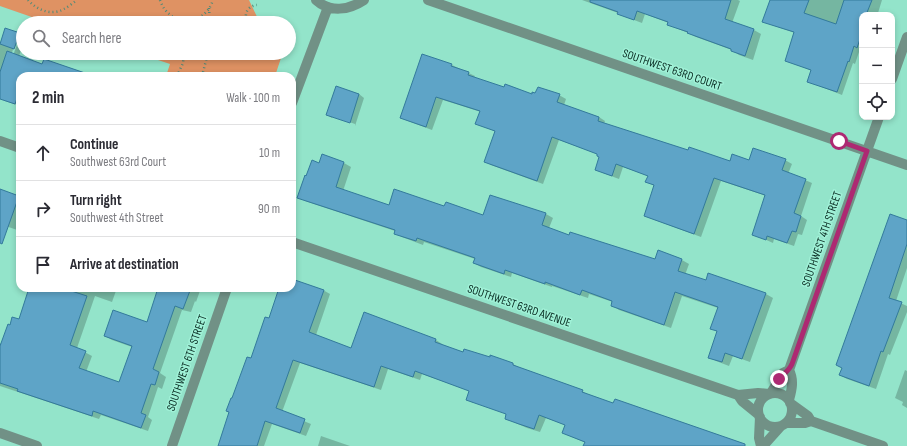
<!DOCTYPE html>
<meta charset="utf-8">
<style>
body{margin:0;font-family:"Sofia Sans Condensed",sans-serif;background:#f7f7f7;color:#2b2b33}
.controls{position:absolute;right:12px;top:12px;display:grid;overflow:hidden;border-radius:8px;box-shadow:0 2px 6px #0003}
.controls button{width:36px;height:36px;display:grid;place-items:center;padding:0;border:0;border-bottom:1px solid #e1e1e2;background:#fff;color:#2b2b33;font:20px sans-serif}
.stop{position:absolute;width:12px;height:12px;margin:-9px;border:3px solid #ad2972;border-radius:50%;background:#fff}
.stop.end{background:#ad2972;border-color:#fff;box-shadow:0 1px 4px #0008}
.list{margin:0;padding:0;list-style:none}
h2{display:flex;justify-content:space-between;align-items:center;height:52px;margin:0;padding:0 16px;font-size:17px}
h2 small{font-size:13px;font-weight:400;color:#7c7c81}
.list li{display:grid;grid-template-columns:26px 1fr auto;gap:12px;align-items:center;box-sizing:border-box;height:56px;padding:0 16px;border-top:1px solid #e1e1e2}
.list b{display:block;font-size:15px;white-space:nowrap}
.list p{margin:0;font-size:13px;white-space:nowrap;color:#7c7c81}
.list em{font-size:13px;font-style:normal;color:#7c7c81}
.icon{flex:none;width:22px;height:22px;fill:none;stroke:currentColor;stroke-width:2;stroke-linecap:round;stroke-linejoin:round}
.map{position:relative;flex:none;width:907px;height:446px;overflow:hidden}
.search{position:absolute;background:#fff;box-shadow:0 2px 6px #0003;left:16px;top:16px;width:280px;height:44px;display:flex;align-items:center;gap:10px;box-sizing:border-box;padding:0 14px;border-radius:22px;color:#7c7c81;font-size:15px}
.panel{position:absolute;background:#fff;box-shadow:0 2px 6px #0003;left:16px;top:72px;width:280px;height:220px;border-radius:12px}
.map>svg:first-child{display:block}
.green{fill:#df9263}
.shadow{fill:#0003}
.building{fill:#5ea4c7;stroke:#337a9b}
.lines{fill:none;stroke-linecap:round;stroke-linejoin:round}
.path{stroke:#4f8a78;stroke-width:2.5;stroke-dasharray:1 3;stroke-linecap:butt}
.minor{stroke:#719186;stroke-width:10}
.route{stroke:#ad2972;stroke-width:5}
.labels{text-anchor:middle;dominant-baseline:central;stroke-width:3;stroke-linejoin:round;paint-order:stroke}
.street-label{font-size:12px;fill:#082b21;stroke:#a0f1d7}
</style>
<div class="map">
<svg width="907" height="446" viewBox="0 0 907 446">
<rect width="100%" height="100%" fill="#93e4ca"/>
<path class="green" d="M0,0H249L260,23H49L0,6Z
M137,53H281V58L275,76H166L170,64Z"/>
<path class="shadow" d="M582,0H738L740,1L732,23L754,30L761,34L753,60L739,55L732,50L696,37L688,33L676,28L668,24L669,23L645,14L642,23L626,17L618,13Z
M771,0H882L878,13L875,12L874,15H862V50L860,49L855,64L853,63L842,95L809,82L812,71L786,60L795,33L769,24L763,21Z
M6,29L19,33L10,58H12L21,34L23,36V44L19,56L43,65L45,60L90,76H20V106L5,101L0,98V45Z
M452,65L475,76L474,78L505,89L533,95H559L566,99L564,105L599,117L605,121L604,124L689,151L730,163L785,160L792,164L788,174L805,180L812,183L801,216L807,220L802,235L798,234L794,246L774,239L773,243L753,234L766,196L721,181L701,237L652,219L645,215L655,186L647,182L649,176L623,167L619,179L603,173L596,169L601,157L598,154L559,140L543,184L491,165L485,161L496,132L477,123L481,112L443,100L432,130L408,121L401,118Z
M336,87L359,94L364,98L355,126V124L332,116V118L327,115Z
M323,156L344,163L351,167L343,191L390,207H445L484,216L490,197L546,214L553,218L549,228L570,236L656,260L658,252L682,260L689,264L685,275L707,281L766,294L773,298L750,362L733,356L729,366L716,361L709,357L718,332L711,328L718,308L682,296L671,328L619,310L612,305L613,302L589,294L588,298L552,286V287L512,273L511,277L481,267L474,263L475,259L424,242L423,245L402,237L395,233V231L305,201L298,197L320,164Z
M0,190L20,197V231L0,224Z
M907,221V268L896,301L907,306V312L890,355L888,354L876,389L847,379L840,375Z
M292,280L323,290L330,294L316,335L352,349L436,340L442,344V345L464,353L490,358L491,356L513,364L520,368L582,391L589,395L724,446H584L586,443L563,433L566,425L546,418L540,432L527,428L506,419L512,415L473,401V403L467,399L470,391L422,374L420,380L388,369L381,390L300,363L282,412L311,424L306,436L272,424L264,446H219L230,413L227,411L269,319L280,288H292Z
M30,288H117L112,302L95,296L77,348L92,356L86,372L120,383L132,347L112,340L105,336L148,324L160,288H201L196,302L195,301L191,312L182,310L160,373L166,377L162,389L158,387L148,417L152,420L148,431L101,415L99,419L0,386V343L2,344L10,326L20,321Z
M905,370L907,371V408L902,405L903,402L895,398Z
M321,436L350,446H318Z"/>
<path class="building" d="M590,0H731L725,19L754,29L745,56L731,51V49L687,33L688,32L667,25L668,22L637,11L634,20L617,14L618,12L590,2Z
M770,0H809L804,13L836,24L844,0H872L866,15H862V33L857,48L854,46L849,62L848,61L837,92L807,82L811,70L785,61L794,32L762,22Z
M5,28L20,33L14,49L0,44Z
M7,51L42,64L44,59L88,74V76H20V90L15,104L0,99V72Z
M422,54L452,64L451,66L469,72L468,75L504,87L505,84L532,94V92L535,93L538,87L560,94L557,102L599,117L598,121L688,150L689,147L730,161L732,154L749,160L753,148L786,159L782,170L806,179L794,213L801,216L796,232L792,231L787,243L767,236L766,240L752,235L765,195L714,178L694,234L644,216L654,185L645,182L648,176L616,164L612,176L595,170L599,157L597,156V154L552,137L537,181L484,162L495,131L475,124L480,111L436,97L426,127L400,118Z
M336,86L359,94L350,123L326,115Z
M322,154L344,162L336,187L389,205L394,189L444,206L446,202L483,215L490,195L546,213L542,225L569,235L570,232L655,259L658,250L682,259L678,271L706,280L708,273L766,293L742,359L725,353L722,362L708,358L717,331L710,329L718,307L675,292L664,325L611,306L612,301L582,290L580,295L545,282V284L505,270L504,274L473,263L475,258L417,238L416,241L394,234L395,230L297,198L305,175L306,176L312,160L319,163Z
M0,189L19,196L2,244L0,243Z
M890,214L907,220V244L889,298L902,302L883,352L881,351L869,386L839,375L842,368L836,365Z
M292,279L324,290L309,332L351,348L364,312L436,339L435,342L463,352L464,349L490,357V355L513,363V365L583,390L582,392L613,403L615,399L745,444V446H583L585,442L562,433L565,425L539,415L534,429L519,424L505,419L506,414L466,400L469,391L415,371L413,377L381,366L374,387L293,360L276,408L305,419L300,433L265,421L257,446H218L229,412L226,411L231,398H232L247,357L251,358L265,317L269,318L279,288H292Z
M29,288H62L87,296L70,345L86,351L79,368L119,382L132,346L104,336L113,310L147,322L158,288H191L183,309L175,306L153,369L159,372L155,385L151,384L141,413L146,415L141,428L93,411L92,416L17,391L18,389L0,383V346L8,324L10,325L12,317L19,319Z"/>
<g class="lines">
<path class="path" d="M28,0C37,10 51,16 64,9C68,7 73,3 77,0
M160,0C169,27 204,28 213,0
M209,8L210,23
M234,23L246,17
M248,23C243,15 247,6 257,5
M264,23L265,22
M177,76L183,63L184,53
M202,76L208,53"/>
<path class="minor" d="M316,0C330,13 349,10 364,0
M428,0L907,165
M892,79L907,37
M292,103L328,7
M0,141L20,148
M292,242L738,395L758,393L769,394
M771,393L783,373L789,370L879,117
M758 410a17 17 0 1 1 34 0a17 17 0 1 1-34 0Z
M738,395L742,401L758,414
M789,400C792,389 794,380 789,370
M790,403L808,416L811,421
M760,417L759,438L761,446
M786,423H805L811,421L883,446
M0,433L37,446
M172,446L227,288
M763,446L781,426"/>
</g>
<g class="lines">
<path class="route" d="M779,379C784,373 789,371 792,364L867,151L839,141"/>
</g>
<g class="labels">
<g class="street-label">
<text transform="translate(672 70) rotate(19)">SOUTHWEST 63RD COURT</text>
<text transform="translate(822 239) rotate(-71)">SOUTHWEST 4TH STREET</text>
<text transform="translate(519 306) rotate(19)">SOUTHWEST 63RD AVENUE</text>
<text transform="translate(187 363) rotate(-71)">SOUTHWEST 6TH STREET</text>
</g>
</g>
</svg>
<div class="controls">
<button>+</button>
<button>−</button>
<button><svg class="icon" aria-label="locate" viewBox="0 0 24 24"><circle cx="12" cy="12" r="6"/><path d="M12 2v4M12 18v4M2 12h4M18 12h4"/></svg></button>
</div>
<div class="stop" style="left:839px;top:141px"></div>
<div class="stop end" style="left:779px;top:379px"></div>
<div class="search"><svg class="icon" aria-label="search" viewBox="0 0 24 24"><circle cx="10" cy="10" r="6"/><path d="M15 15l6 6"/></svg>Search here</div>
<section class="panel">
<h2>2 min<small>Walk · 100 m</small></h2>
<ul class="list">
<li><svg class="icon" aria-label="ahead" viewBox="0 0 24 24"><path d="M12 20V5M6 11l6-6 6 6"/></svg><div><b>Continue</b><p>Southwest 63rd Court</p></div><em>10 m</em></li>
<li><svg class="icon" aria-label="right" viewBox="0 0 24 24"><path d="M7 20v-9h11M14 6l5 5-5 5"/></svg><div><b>Turn right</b><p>Southwest 4th Street</p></div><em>90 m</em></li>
<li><svg class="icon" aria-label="arrive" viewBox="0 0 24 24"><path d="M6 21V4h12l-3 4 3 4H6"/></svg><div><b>Arrive at destination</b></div></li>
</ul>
</section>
</div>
